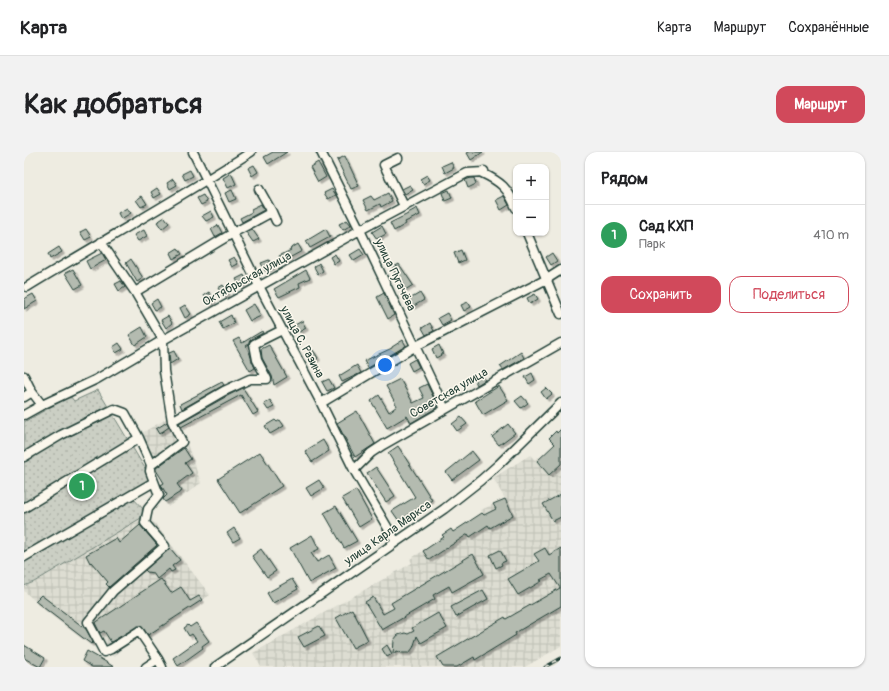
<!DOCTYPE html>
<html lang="ru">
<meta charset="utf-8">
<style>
body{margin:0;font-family:Pangolin,sans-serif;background:#f2f2f2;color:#202124}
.controls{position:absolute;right:12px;top:12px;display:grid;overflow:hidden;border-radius:8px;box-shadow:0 1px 3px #0004}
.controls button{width:36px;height:36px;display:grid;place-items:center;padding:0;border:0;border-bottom:1px solid #e0e0e0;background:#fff;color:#202124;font:20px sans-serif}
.you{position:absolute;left:361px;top:213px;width:14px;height:14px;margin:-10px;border:3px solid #fff;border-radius:50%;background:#1a73e8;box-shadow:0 0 0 6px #1a73e833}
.badge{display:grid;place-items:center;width:26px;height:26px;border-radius:50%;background:#d1495b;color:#fff;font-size:13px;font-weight:700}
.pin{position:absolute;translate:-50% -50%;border:2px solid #fff;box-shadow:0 1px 4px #0006}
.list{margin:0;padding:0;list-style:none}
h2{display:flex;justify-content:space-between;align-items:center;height:52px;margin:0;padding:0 16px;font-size:17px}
h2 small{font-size:13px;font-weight:400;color:#757577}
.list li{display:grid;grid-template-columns:26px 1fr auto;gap:12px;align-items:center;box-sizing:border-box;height:60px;padding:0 16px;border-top:1px solid #e0e0e0}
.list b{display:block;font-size:15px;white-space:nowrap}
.list p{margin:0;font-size:13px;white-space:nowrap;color:#757577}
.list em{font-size:13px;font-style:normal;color:#757577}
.actions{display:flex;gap:8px;padding:12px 16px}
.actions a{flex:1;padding:9px 0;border:1px solid #d1495b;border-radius:12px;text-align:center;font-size:14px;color:#d1495b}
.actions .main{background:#d1495b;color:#fff}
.map{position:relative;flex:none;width:537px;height:515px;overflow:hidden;border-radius:12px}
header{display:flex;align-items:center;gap:24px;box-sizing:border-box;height:56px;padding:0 20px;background:#fff;border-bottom:1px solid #e0e0e0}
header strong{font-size:19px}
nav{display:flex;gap:22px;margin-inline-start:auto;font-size:14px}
.intro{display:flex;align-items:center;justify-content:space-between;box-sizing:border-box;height:96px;padding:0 24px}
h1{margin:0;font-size:28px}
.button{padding:10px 18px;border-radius:12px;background:#d1495b;color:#fff;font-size:14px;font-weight:700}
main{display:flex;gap:24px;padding:0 24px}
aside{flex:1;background:#fff;border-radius:12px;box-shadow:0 1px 3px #0004}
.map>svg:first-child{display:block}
.industrial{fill:url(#industrial-grid)}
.garden{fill:url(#garden-dots);stroke:#75867c}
.building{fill:#b4bbb0;stroke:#1f3d34;filter:url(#shadow)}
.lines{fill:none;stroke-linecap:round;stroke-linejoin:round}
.minor-casing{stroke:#1f3d34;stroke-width:11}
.minor{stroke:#fbf7ec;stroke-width:8}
.rail-casing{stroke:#1f3d34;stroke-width:3}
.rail{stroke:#fbf7ec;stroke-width:1.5;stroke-dasharray:4.5;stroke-linecap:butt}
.labels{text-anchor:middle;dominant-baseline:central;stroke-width:3;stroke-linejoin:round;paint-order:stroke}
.street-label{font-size:12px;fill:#1f3d34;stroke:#fbf7ec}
</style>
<header>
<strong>Карта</strong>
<nav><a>Карта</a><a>Маршрут</a><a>Сохранённые</a></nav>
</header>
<div class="intro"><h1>Как добраться</h1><a class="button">Маршрут</a></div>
<main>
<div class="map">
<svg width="537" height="515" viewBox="0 0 537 515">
<defs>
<pattern id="industrial-grid" width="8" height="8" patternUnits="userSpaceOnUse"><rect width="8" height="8" fill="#ddddd2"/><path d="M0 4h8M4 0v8" fill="none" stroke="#bdbfb5"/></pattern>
<pattern id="garden-dots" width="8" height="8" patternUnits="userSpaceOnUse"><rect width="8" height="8" fill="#cbcfc4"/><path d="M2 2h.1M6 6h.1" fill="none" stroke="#aeb3a9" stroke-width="1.8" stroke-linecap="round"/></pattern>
<filter id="shadow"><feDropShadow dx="2.5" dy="2.5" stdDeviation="0" flood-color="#0004"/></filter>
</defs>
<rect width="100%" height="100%" fill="#eeece1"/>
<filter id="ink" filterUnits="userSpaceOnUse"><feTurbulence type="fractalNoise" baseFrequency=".025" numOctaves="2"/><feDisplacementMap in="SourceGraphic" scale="8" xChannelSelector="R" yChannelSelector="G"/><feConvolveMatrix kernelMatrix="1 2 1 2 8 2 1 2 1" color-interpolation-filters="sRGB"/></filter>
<g filter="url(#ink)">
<path class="industrial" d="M215,229L221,241L157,275L177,331L144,355L139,346L140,340L136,334L137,326L130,316L116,282L158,258L156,252L199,230L201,235Z
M537,277V494L501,515H237L229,501L388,411L386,407L420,386L418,383L427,377L429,380L458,361L457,358L481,347L469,326L506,303L511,308L514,305L516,306L531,292L525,286L532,279L533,281Z
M122,360L186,443L123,487L118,483L99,494L90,505L67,492L11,449L0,439V434L10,430Z"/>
<path class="garden" d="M74,238L128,328L107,344L122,360L117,363V366L10,430L0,434V270L46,244L50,249Z"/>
<path class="building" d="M249,0H263L244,12L240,5Z
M445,0H459L447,8L443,1Z
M321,4L335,34L327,37L313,8Z
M294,10L302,25L294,30L286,15Z
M427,10L430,16L421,21L418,14Z
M230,13L234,20L228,24L224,16Z
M166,18L169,24L161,28L158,22Z
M207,21L212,32L204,36L199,26Z
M403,23L406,28L399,32L396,27Z
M447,26H450L452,32L444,36L441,28Z
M149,27L153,33L146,37L143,31Z
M386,33L389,37L381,42L378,37Z
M133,36L137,42L130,46L127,40Z
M308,37L312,43L304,47L300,41Z
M208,38L212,47L205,50L201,41Z
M425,38L428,46L421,49L418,41Z
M364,41L368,49L357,55L356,52L344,58L339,48L347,44L350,48Z
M179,43L183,50L177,53L173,46Z
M118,44L123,52L117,55L112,48Z
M480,44L485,53L477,58L472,48Z
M237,52L240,58L218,70L216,66L228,60L227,57Z
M103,56L107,61L97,67L94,61Z
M393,56L396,63L381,70L382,72L370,79L366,71L384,62V61Z
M187,59L190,65L182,69L178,64Z
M141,65L145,71L138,77L133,70Z
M323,68L327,73L319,78L315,72Z
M194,73L198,81L191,85L187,77Z
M358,74L362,82L353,87L348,80Z
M62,77L67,85L61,88L56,80Z
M228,77L235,87L229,90L222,80Z
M302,77L306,85L286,96L282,89Z
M120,78L123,84L114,89L110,83Z
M274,92L278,99L258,110L255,104L267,98L266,97Z
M35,95L38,100L26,107L24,102Z
M154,96L158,102L149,107L146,101Z
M336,97L340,103L330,109L326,103Z
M437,98L441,108L434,111L430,101Z
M78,101L82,108L66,117L62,109Z
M528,101L533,109L527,113L522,105Z
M311,102L315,109L310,112L306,105Z
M210,105L214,112L208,115L204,108Z
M107,107L119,126L113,130L102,111Z
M245,108L249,115L241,119L237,111Z
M295,111L299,119L294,122L290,115Z
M375,112L389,133L381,138L368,116Z
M49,117L58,133L51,137L41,121Z
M282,118L286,126L275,131L276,135L255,145L250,137Z
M220,123L223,130L216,134L212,127Z
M97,129L101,135L95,139L91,132Z
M199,133L204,141L199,144L194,136Z
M185,140L190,149L185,152L180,143Z
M360,141L370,163L364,167L353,145Z
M396,141L400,148L388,155L384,148Z
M9,142L13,149L0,157V147Z
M511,142L514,147L506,152L503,146Z
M133,147L137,155L131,158L127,151Z
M444,150L447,155L440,159L437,153Z
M230,152L237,164L226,169L220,158Z
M161,153L167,162L161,166L156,156Z
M423,161L427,168L418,173L414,166Z
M207,163L210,171L199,177L195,170Z
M144,164L148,171L142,176L137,168Z
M278,169L282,176L275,180L271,173Z
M406,171L410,179L402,183L398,176Z
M118,175L123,185L111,193L105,183Z
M238,179L239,181L228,187L225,192L222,194L226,202L228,209L231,216L226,219L209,189L215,186L218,191Z
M379,188L382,194L344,216L340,209L368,196V195Z
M95,191L99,197L92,201L89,195Z
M245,193L263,225L250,233L248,224L238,206L237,197Z
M415,193L419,202L412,206L408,197Z
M289,198L294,206L288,210L283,201Z
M150,199L154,207L146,212L145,201Z
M497,200L500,206L479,218L476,214Z
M391,207L395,215L388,219L384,211Z
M333,213L337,221L318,230L315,224Z
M508,221L511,228L505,232L501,225Z
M458,223L461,228L453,233L450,227Z
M305,227L310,236L303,239L298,230Z
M376,227L389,251L400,246L395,236L403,232L414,255L387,271L383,264L363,276L347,249L355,243L365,260L373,254L362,234Z
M198,230L200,233L158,257L156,252Z
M475,234L484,248L459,263L451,249Z
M219,236L234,260L229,263L217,243L157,275L155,271L203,244Z
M522,236L528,242L522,247L517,240Z
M498,244L504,251L497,256L491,249Z
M246,248L250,255L244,258L240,252Z
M333,259L351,292L331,305L313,271Z
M437,265L443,272L433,279L428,272Z
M251,268L253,270L256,268L260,274L246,282L241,274Z
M143,270L145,275L135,282L132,277Z
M484,272L491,281L475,293L468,285Z
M537,277V312L525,323L513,309L531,292L525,286L532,279L533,281Z
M299,288L305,299L288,310L281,299Z
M374,294L408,348L375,369L368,359L391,345L364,301Z
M160,296L167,307L161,311L168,321L153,332L158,339L141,350L139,347L143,343L137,333L140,331L132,318V316Z
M448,299L455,308L428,328L422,320Z
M236,300L258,334L216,361L194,327Z
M352,315L371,344L362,350L343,321Z
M295,328L300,336L287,344L282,336Z
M332,338L348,367L335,375L318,346Z
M537,342V365L529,369L519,352Z
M481,347L489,363L466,376L464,373L446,385L444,382L405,408L399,399L420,385L418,383L427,377L429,380L458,361L460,363L472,357L469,352Z
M312,354L333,389L320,396L300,361Z
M116,373L133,393L85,435L82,432L84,430L67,410L66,411L62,403L92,386L95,391Z
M210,376L216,386L209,390L203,381Z
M288,383L295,397L287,401L293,410L305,403L312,416L285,431L266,396Z
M146,396L156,408L148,414L151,418L147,420L145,417L133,427L129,421L123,420L121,418Z
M521,396L525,403L537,396V454L491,481L492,483L451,508L450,505L433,515H419L413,505L481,465L482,467L536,436L527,422L516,428L518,429L494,443L484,427L515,409L510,402Z
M237,397L252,419L243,425L228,404Z
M476,398L482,409L477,411L478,413L472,416L466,403Z
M449,402L460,422L428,440L425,434L409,443L411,447L358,478L341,450L349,445L359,462L370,456L367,451Z
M137,427L147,441L157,435L166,449L175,444L178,448L124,483L119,476L115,474L87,490L80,479L76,481L71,471Z
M268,427L274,437L249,451L243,441Z
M459,438L464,447L432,465L427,455Z
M17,443L62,477L69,490L67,492L11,449Z
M328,457L344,488L329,496L312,466Z
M414,461L423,476L397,491L393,484L389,496L385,501H378L373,499L369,502L370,488L374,483L381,481L384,482L390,479L388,476Z
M172,471L185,489L178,494L179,496L154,514L149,506L173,489L168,482L165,484L160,476L164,473L166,475Z
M295,474L301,484L280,495L274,485Z
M0,493L21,506L16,515L0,506Z
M363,493L368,502L363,505L358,497Z
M63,499L77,507L90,515H68L58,509Z"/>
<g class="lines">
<g class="minor-casing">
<path id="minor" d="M169,0L235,134L297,251L330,318L372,390
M297,0L336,78L421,257
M374,6L360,13L380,54
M460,19L458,21C477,30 484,36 492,56
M248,60L252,69
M503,81L537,162
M77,90L111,140L139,188L140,219L148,269L158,290L127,313L126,319L135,343L124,357L121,371L141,394L89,439L64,470L80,500L87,497L115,479L134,507
M3,135C78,89 154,47 227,0
M111,140L209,81L248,60L235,37
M0,224L8,240L18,253
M0,245L8,240
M297,251L392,194L523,127L537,118
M0,263L18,253L73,227L139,188L336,78L443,21L459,20
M148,269L200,239L226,227H243L233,208L230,192L258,178
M0,305L37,283L90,257L101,261L115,286
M330,318L347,301L359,293L537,191
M0,356L115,286L127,313
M0,405L130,330
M122,515L134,507L138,515
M191,515L420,357L457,328L475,312L537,251"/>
</g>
<use href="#minor" class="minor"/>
<g class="rail-casing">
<path id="rail" d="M521,515L537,506"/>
</g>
<use href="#rail" class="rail"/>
</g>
</g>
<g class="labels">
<g class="street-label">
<text transform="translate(371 123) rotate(64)">улица Пугачёва</text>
<text transform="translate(223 127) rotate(-29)">Октябрьская улица</text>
<text transform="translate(278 190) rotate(62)">улица С. Разина</text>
<text transform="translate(425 241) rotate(-30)">Советская улица</text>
<text transform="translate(364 381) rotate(-35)">улица Карла Маркса</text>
</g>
</g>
</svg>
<div class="controls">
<button>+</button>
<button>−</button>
</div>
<div class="you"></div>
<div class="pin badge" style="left:58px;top:334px;background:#2e9e5b">1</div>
</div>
<aside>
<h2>Рядом<small></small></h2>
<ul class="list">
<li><span class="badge" style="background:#2e9e5b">1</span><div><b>Сад КХП</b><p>Парк</p></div><em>410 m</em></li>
</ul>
<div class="actions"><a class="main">Сохранить</a><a>Поделиться</a></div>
</aside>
</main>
